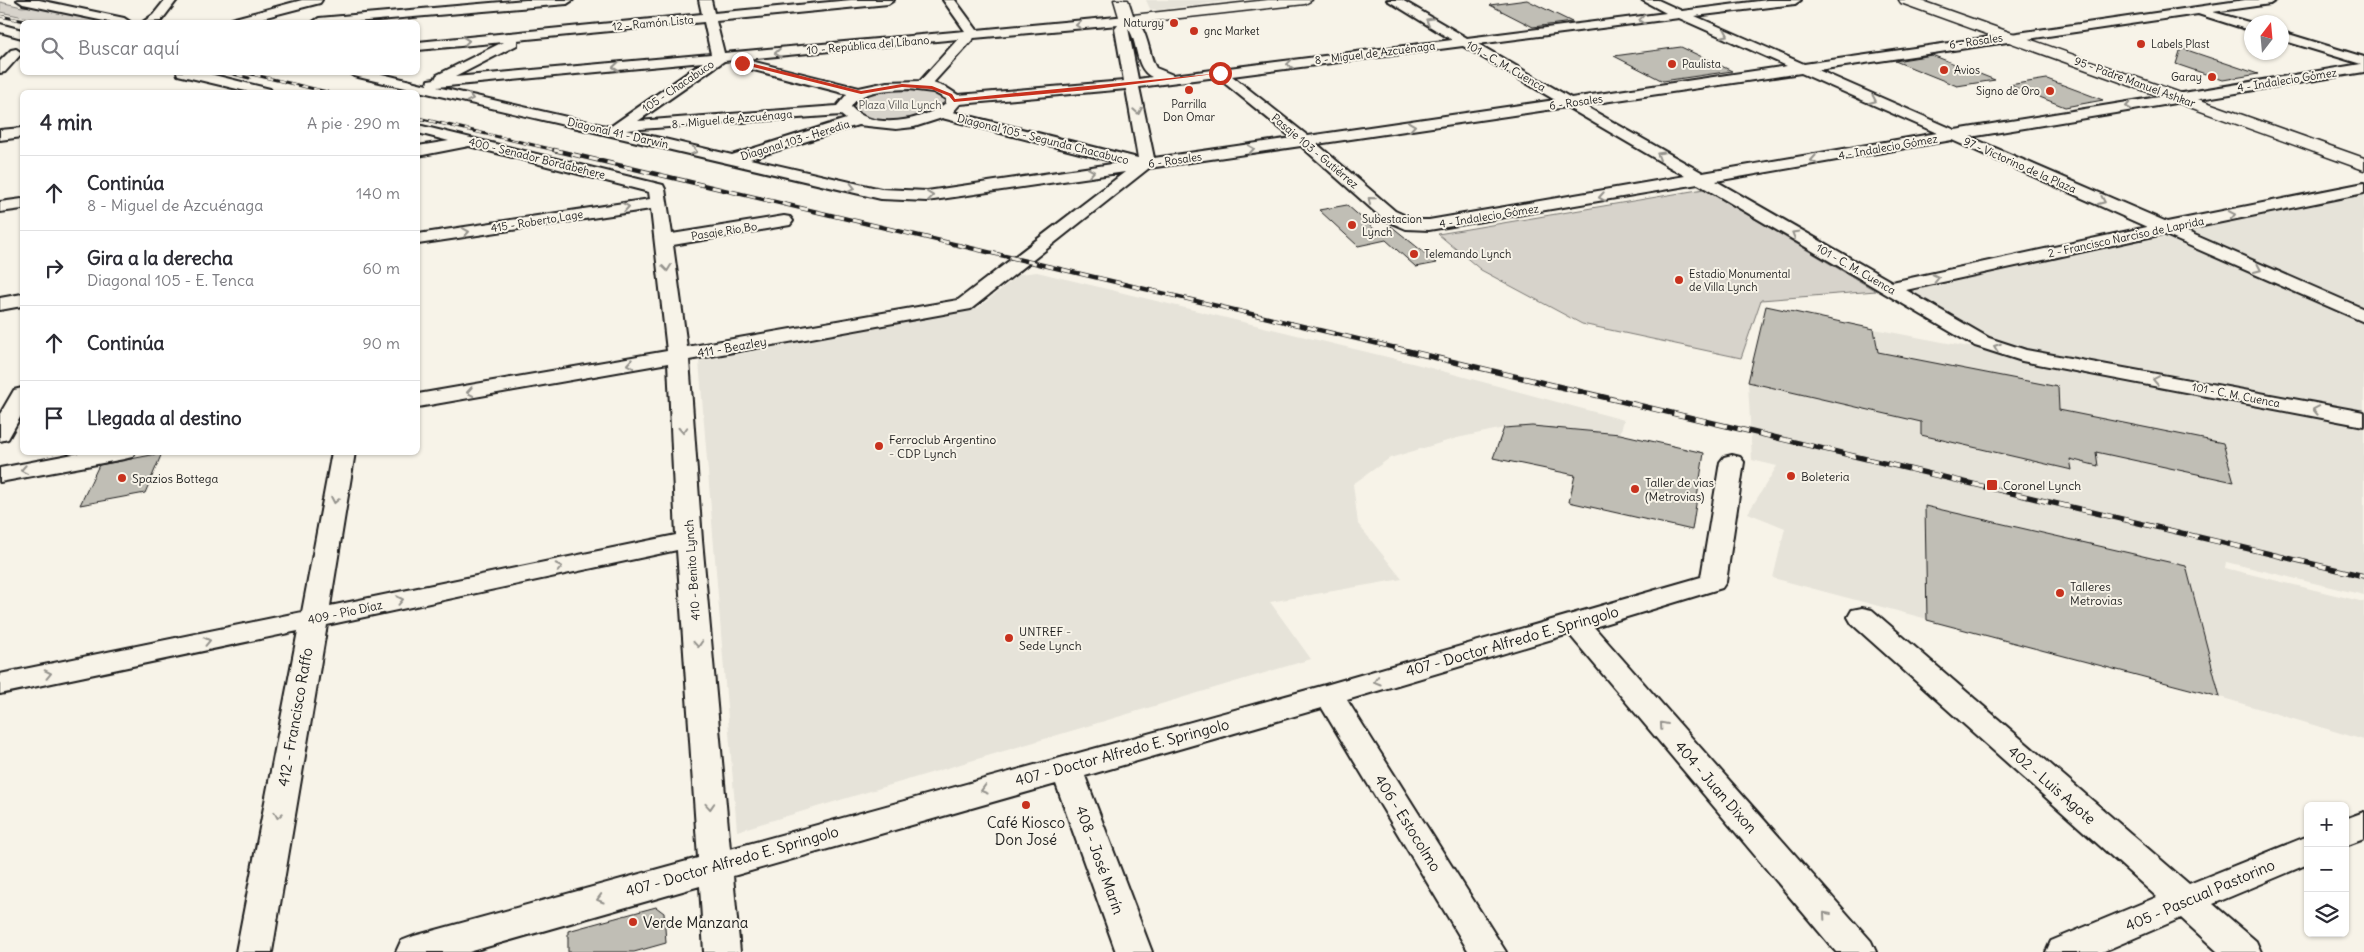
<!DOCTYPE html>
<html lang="es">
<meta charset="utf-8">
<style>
body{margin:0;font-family:Delius,sans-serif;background:#f2f2f3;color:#2b2b33}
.controls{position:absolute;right:15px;bottom:15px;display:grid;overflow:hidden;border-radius:8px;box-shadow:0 1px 4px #0004}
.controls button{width:45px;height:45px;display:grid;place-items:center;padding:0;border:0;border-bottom:1px solid #e1e1e2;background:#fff;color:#2b2b33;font:25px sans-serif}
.compass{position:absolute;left:2244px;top:15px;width:45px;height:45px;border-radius:50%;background:#fff;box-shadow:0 1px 4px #0004;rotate:16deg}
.stop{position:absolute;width:15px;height:15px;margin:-11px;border:4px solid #c8321e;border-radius:50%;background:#fff}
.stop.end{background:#c8321e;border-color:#fff;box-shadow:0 1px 5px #0008}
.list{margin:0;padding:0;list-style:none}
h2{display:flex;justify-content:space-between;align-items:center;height:65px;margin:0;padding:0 20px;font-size:21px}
h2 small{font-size:16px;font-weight:400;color:#7c7c81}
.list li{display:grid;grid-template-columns:32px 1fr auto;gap:15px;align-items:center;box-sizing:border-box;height:75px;padding:0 20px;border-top:1px solid #e1e1e2}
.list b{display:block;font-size:19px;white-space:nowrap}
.list p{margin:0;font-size:16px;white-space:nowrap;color:#7c7c81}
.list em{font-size:16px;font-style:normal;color:#7c7c81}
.icon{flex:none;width:28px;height:28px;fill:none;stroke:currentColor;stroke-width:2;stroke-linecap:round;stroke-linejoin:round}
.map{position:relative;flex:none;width:2364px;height:952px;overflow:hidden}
.search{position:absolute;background:#fff;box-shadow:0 1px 4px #0004;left:20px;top:20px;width:400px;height:55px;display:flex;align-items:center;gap:12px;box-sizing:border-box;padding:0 18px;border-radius:8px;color:#7c7c81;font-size:19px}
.panel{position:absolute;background:#fff;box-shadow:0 1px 4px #0004;left:20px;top:90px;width:400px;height:365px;border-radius:8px}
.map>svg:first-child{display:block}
.built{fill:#e6e3d9}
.green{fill:#d7d3cb;stroke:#7a7874}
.building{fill:#c0beb5;stroke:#1c1c1c}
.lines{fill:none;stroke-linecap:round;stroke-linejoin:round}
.street-casing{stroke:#1c1c1c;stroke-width:4}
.secondary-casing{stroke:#1c1c1c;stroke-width:3}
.primary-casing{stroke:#1c1c1c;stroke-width:3}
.street{fill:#f7f3e8;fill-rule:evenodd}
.secondary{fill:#f7f3e8;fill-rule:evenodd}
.primary{fill:#f7f3e8;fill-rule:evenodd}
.rail-far2-casing{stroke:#1c1c1c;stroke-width:3}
.rail-far1-casing{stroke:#1c1c1c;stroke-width:4.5}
.rail-casing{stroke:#1c1c1c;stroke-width:5.5}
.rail-far2{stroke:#f7f3e8;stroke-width:2;stroke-dasharray:6;stroke-linecap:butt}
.rail-far1{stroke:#f7f3e8;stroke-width:3;stroke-dasharray:9;stroke-linecap:butt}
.rail{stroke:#f7f3e8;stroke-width:4;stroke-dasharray:11;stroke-linecap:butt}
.oneway{stroke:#94928c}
.route{fill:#c8321e}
.poi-dot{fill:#c8321e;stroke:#f7f3e8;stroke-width:2}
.labels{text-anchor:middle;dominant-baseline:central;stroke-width:4;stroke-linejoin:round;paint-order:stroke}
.far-street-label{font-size:11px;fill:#1c1c1c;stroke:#f7f3e8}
.far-poi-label{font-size:11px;fill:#1c1c1c;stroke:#f7f3e8;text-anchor:start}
.far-park-label{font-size:11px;fill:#545351;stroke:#f7f3e8}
.street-label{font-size:12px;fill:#1c1c1c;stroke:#f7f3e8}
.poi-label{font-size:12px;fill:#1c1c1c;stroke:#f7f3e8;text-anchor:start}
.near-street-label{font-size:15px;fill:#1c1c1c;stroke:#f7f3e8}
.near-poi-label{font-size:15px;fill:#1c1c1c;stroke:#f7f3e8}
</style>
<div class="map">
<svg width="2364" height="952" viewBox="0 0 2364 952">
<rect width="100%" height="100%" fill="#f7f3e8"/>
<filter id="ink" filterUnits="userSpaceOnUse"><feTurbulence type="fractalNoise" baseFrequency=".02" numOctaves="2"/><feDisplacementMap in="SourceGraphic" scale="10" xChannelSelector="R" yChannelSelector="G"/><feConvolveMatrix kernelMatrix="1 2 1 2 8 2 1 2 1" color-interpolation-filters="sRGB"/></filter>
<g filter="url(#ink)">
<path class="built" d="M1146,0H1237L1157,10L1150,9Z
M2364,193V413L2006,345L1979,336L1904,290Z
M1037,272L1416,364L1624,420L1620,434L1532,426L1504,428L1457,438L1390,458L1353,484L1358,524L1402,579L1270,602L1311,659L737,831L699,361L978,308L1020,274Z
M1766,306L1874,329L2364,422V595L2226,562L2225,568L2364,602V740L2220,697L1773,578L1785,528L1748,513L1777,466L1752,460L1748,382Z"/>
<path class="green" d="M0,2L22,7L34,6L108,22H47L0,12Z
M911,89L934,93L945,101L944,105C938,109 931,115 923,117C906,122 866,127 855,109C859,89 895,89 911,89Z
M1704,189L1876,291L1761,300L1741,358L1582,324L1481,270L1438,234Z"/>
<path class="building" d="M1527,0L1531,2L1572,22L1533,27L1490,5Z
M1681,47L1732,71L1663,81L1614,56Z
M2181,48L2258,74L2223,80L2176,64Z
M1932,55L1995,80L1957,86L1895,61Z
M2047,79L2103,100L2065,107L2009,85Z
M1347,205L1382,236L1391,226L1437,263L1416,267L1386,240L1358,246L1319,210Z
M1766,306L1874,329L1878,352L2058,387L2059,410L2223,443L2234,482L2096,452L2098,466L2070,459L2072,470L1921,435V422L1748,382Z
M1532,426L1620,434L1704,453L1692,530L1569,502L1575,475L1493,458L1504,428Z
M162,453L145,493L80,505L99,465Z
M1925,506L2186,566L2220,697L1927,620Z
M656,907L664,913L666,943L634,952H568V931Z"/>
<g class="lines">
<g class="street-casing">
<path id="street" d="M17,0H39L124,18L130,22H109L23,4Z
M165,0H177L161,21L143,22L153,15Z
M302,0H322L320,3L247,22H229L231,19Z
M526,0H573L567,4L355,22H313L319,18Z
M699,0H711L714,13L851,0H894L888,4L716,21L724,53L965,31L943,0H955L977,30L1127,16C1149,22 1147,53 1156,68L1173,75L1452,40L1387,0H1402L1467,38L1666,13L1642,0H1658L1682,11L1767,0H1801L1795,4L1695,16L1804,64L2245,0H2276L2270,4L2213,12L2252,23V31L2198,14L1818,70L1955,130L2361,64L2282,40V32L2364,57V72L1970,137L2167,222L2364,183V193L2183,230L2364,309V322L2163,234L1906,290L1989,338L2026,350L2364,412V426L2022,361L1975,346L1698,184L1429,230L1406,229L1383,219L1301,146L1149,168L971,309L689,360L702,540L730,849L1329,684L1701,577L1720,462L1724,457L1732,455L1740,457L1744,462L1726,582L1722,588L1594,627L1871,941L1876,952H1836L1569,634L1347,700L1506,952H1469L1322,708L1085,776L1152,952H1116L1056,784L733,876L740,952H704L700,886L469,952H396L401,941L414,936L698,858L677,550L327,625L272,952H236L298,631L0,694V674L302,612L332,452H355L330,606L676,535L668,363L418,407V394L667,351L651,209L418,244V234L650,199L649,192L469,146L418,156V146L449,141L418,133V125L663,185L665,189L672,234L784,216L790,217L793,221L790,225L784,226L673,245L687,347L958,300L1125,172L927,201L881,199L354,76L348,72H374L427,85L428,80L435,79L437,75L503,42L418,50V42L702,14ZM1679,18L1787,66L1571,98L1478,44ZM704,22L711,54L455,77L517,45V40ZM1118,25L1115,29L1124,81L958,95L947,88L933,83L974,38ZM1128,28C1139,43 1134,68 1152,77L1138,79ZM958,39L920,81L887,82L859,88L743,59L736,63L738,66L847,94L837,106L638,121L724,61ZM1463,46L1555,100L1308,136L1232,76ZM703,62L610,127L437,87ZM1801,73L1937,133L1703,173L1583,105ZM1217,77L1292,138L1154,158L1139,87ZM909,89L933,92L946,99V103C923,121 873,131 851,107C861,89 890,90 909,89ZM1126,89L1138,158L953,112L960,104ZM1567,107L1685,176L1429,220H1415L1395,211L1317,144ZM841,115L846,119L732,155L626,130ZM942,118L1119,163L927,191L881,189L750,159L858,125L896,129L914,127ZM1952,140L2147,227L1892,282L1716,181Z
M0,24L22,30V38L0,32Z
M16,49L22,53L5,72L0,73V61L11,50Z
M177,72H202L270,89L272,92H250L178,75Z
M22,128V137L0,140V130Z
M22,199V209L0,212V202Z
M22,294V306L0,310V298Z
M22,388V414L8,439L0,441V414L14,390Z
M84,452H135L132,457L124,459L0,482V468Z
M1862,608L1872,610L2189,884L2308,836V864L2213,904L2256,941L2261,952H2218L2181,918L2102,952H2046L2051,941L2157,897L1852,624L1848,617L1852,610Z
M2364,812V839L2345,846V819Z"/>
</g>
<g class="secondary-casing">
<path id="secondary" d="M1899,0H1919L2364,158V170L1901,3Z"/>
</g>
<g class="primary-casing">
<path id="primary" d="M1114,0H1128L1133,15L1268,0H1312L1305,4L1127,24L1120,20Z"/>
</g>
<use href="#street" class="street"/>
<use href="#secondary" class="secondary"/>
<use href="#primary" class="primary"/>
<g class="rail-far2-casing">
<path id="rail-far2" d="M0,16L30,22
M226,72L249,78
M243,72L327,92
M418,118L559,151"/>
</g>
<g class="rail-far1-casing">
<path id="rail-far1" d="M554,150L1400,349"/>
</g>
<g class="rail-casing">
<path id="rail" d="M1395,348L2364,576"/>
</g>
<use href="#rail-far2" class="rail-far2"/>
<use href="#rail-far1" class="rail-far1"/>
<use href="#rail" class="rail"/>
</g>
<defs><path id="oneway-chevron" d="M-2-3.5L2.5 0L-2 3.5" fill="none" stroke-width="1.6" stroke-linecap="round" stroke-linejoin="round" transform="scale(1.25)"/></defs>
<g class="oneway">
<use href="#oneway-chevron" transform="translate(1642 20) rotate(173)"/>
<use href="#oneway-chevron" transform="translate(1429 21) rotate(-150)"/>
<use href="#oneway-chevron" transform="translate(1079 25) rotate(175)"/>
<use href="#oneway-chevron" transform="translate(1725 34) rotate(24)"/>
<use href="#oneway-chevron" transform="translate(466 41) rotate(-6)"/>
<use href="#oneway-chevron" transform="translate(778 53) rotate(175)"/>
<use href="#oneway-chevron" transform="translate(1290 64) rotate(173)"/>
<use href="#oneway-chevron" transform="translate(616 67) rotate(175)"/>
<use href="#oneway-chevron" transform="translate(470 98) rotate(13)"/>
<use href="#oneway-chevron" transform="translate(1873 100) rotate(24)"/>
<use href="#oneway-chevron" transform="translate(2129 106) rotate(171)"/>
<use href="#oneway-chevron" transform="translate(1138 111) rotate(80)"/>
<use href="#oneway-chevron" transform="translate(1412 126) rotate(-8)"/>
<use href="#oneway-chevron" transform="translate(1251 149) rotate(-8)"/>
<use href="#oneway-chevron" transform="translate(694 151) rotate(14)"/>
<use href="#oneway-chevron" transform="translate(1660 155) rotate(-150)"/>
<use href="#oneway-chevron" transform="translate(1814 160) rotate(170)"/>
<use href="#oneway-chevron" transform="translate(1091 172) rotate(-8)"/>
<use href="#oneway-chevron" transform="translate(852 188) rotate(13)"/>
<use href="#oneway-chevron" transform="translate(930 196) rotate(-6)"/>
<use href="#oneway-chevron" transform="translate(1602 197) rotate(170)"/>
<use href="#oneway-chevron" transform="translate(1371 200) rotate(-139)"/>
<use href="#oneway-chevron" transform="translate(2102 201) rotate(24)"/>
<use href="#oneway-chevron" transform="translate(626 207) rotate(-9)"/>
<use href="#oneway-chevron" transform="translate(2232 215) rotate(-11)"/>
<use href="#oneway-chevron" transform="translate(466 232) rotate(-9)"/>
<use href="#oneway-chevron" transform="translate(1795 234) rotate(-150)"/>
<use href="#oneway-chevron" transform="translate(667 268) rotate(83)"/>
<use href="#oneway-chevron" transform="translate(2258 269) rotate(24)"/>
<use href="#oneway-chevron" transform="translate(1936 278) rotate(-12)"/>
<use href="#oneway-chevron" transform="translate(1997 347) rotate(-160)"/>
<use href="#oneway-chevron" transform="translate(630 364) rotate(170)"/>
<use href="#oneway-chevron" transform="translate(2156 380) rotate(-169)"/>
<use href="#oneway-chevron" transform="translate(470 392) rotate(170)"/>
<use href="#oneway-chevron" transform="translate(2316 410) rotate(-169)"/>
<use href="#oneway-chevron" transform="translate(683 430) rotate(87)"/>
<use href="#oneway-chevron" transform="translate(24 470) rotate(170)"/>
<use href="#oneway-chevron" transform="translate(335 500) rotate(101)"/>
<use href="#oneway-chevron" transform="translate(559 567) rotate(-12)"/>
<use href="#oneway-chevron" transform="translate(400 600) rotate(-12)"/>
<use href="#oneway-chevron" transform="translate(207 641) rotate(-12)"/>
<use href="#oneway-chevron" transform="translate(698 644) rotate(86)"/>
<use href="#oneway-chevron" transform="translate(48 674) rotate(-12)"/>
<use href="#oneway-chevron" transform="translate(1377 681) rotate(164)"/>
<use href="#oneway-chevron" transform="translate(1663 725) rotate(-131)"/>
<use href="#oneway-chevron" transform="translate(984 790) rotate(164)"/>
<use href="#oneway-chevron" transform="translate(710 806) rotate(86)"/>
<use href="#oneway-chevron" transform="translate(278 815) rotate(100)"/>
<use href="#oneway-chevron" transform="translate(600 899) rotate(164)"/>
<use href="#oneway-chevron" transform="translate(1826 915) rotate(-131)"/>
</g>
</g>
<path class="route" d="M742,61L861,91L902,84L932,86L952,94L955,99L1222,73L1088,90L954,102L949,96L931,89L902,87L861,94L741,64Z"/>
<g class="poi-dot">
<circle cx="1174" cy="23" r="5"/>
<circle cx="1194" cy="31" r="5"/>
<circle cx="2141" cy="44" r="5"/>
<circle cx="1672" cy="64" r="5"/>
<circle cx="1944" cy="70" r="5"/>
<circle cx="2212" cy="77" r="5"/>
<circle cx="1189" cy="90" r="5"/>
<circle cx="2050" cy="91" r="5"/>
<circle cx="1352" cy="225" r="5"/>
<circle cx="1414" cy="254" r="5"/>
<circle cx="1679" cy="280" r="5"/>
<circle cx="879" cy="446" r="5"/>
<circle cx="1791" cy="476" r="5"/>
<circle cx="122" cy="478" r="5"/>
<rect x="1986" y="479" width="12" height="12" rx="2.5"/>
<circle cx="1635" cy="489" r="5"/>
<circle cx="2060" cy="593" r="5"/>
<circle cx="1009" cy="638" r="5"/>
<circle cx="1026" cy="805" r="5"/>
<circle cx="633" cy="922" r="5"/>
</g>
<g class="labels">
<g class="far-street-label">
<text transform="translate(653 23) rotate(-5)">12 - Ramón Lista</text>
<text transform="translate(1976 41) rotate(-8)">6 - Rosales</text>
<text transform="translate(868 45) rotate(-5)">10 - República del Líbano</text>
<text transform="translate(1375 53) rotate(-7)">8 - Miguel de Azcuénaga</text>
<text transform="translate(1506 66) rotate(30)">101 - C. M. Cuenca</text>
<text transform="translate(2287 80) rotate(-9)">4 - Indalecio Gómez</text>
<text transform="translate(2135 82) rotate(20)">95 - Padre Manuel Ashkar</text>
<text transform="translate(678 86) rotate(-34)">105 - Chacabuco</text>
<text transform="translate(1576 102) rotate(-8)">6 - Rosales</text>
<text transform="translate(732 119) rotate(-5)">8 - Miguel de Azcuénaga</text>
<text transform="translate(618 133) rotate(13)">Diagonal 41 - Darwin</text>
<text transform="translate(1043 139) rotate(14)">Diagonal 105 - Segunda Chacabuco</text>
<text transform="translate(795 140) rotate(-17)">Diagonal 103 - Heredia</text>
<text transform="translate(1888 147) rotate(-10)">4 - Indalecio Gómez</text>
<text transform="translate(1315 151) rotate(40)">Pasaje 103 - Gutiérrez</text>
<text transform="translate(537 158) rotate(14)">400 - Senador Bordabehere</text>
<text transform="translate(1175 160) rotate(-8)">6 - Rosales</text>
<text transform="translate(2020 165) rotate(24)">97 - Victorino de la Plaza</text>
<text transform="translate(1489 216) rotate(-9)">4 - Indalecio Gómez</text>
<text transform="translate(537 221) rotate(-9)">415 - Roberto Lage</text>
<text transform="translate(724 231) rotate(-9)">Pasaje Rio Bo</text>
<text transform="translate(2126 237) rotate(-12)">2 - Francisco Narciso de Laprida</text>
<text transform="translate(1856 269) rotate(30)">101 - C. M. Cuenca</text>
<text transform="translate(2236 395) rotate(11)">101 - C. M. Cuenca</text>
</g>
<g class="far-poi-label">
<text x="1164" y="23" text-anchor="end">Naturgy</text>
<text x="1204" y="31">gnc Market</text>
<text x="2151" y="44">Labels Plast</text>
<text x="1682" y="64">Paulista</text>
<text x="1954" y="70">Avios</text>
<text x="2202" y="77" text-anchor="end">Garay</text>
<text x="2040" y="91" text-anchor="end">Signo de Oro</text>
<text x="1189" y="104" text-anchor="middle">Parrilla<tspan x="1189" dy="13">Don Omar</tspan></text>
<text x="1362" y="219">Subestacion<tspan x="1362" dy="13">Lynch</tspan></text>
<text x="1424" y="254">Telemando Lynch</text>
<text x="1689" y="274">Estadio Monumental<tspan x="1689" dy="13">de Villa Lynch</tspan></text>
</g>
<g class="far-park-label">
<text x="900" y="105">Plaza Villa Lynch</text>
</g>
<g class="street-label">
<text transform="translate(732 347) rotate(-10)">411 - Beazley</text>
<text transform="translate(692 570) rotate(-94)">410 - Benito Lynch</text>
<text transform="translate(345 612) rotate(-12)">409 - Pío Díaz</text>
</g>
<g class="poi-label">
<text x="889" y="439">Ferroclub Argentino<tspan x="889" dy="14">- CDP Lynch</tspan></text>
<text x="1801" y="476">Boleteria</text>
<text x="132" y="478">Spazios Bottega</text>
<text x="1645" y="482">Taller de vias<tspan x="1645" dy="14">(Metrovias)</tspan></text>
<text x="2003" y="485">Coronel Lynch</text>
<text x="2070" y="586">Talleres<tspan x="2070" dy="14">Metrovias</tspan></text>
<text x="1019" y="631">UNTREF -<tspan x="1019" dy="14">Sede Lynch</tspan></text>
</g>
<g class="near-street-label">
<text transform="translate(1512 641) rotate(-16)">407 - Doctor Alfredo E. Springolo</text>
<text transform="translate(295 717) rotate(-80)">412 - Francisco Raffo</text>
<text transform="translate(1122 752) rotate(-15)">407 - Doctor Alfredo E. Springolo</text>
<text transform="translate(2052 785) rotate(41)">402 - Luis Agote</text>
<text transform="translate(1716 787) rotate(49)">404 - Juan Dixon</text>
<text transform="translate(1408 823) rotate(58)">406 - Estocolmo</text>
<text transform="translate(1100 860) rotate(70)">408 - José Marín</text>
<text transform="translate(732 861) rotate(-16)">407 - Doctor Alfredo E. Springolo</text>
<text transform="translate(2200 895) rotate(-23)">405 - Pascual Pastorino</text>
</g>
<g class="near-poi-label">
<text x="1026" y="822">Café Kiosco<tspan x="1026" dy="17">Don José</tspan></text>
<text x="643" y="922" text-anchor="start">Verde Manzana</text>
</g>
</g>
</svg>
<div class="controls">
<button>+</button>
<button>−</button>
<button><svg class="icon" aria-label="layers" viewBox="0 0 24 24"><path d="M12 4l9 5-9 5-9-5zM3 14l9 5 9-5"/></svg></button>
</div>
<svg class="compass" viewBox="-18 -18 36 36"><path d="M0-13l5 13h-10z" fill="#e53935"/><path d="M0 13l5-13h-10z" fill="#7c7c81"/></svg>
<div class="stop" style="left:1220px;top:73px"></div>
<div class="stop end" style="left:742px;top:63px"></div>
<div class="search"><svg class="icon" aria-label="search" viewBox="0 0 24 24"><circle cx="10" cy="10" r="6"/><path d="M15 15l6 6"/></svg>Buscar aquí</div>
<section class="panel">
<h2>4 min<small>A pie · 290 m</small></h2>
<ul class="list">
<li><svg class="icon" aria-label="ahead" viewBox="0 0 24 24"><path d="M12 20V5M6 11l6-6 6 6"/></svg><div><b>Continúa</b><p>8 - Miguel de Azcuénaga</p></div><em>140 m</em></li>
<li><svg class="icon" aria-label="right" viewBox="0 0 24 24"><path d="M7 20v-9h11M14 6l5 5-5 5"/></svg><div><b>Gira a la derecha</b><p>Diagonal 105 - E. Tenca</p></div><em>60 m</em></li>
<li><svg class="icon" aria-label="ahead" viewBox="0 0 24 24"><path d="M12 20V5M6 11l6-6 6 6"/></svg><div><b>Continúa</b></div><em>90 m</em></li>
<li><svg class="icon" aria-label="arrive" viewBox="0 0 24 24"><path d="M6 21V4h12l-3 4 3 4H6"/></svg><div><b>Llegada al destino</b></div></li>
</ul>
</section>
</div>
